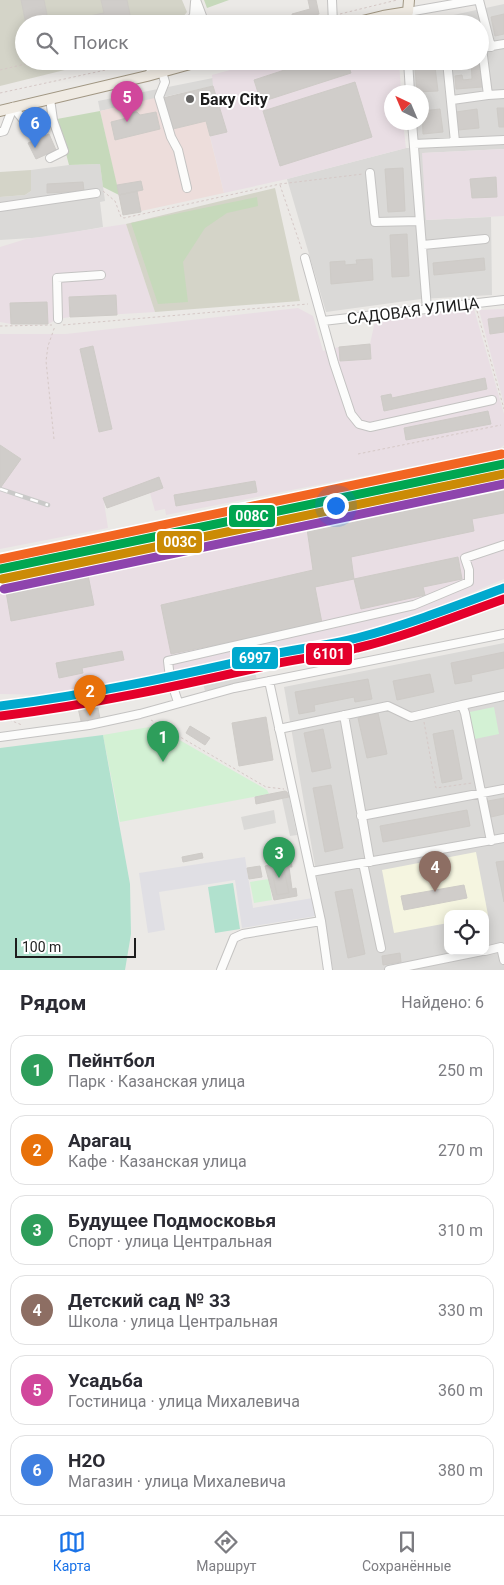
<!DOCTYPE html>
<html lang="ru">
<meta charset="utf-8">
<style>
body{margin:0;font-family:Roboto,sans-serif;background:#f7f7f7;color:#2b2b33}
.controls{position:absolute;right:15px;bottom:15px;display:grid;overflow:hidden;border-radius:10px;box-shadow:0 2px 12px #0003}
.controls button{width:45px;height:45px;display:grid;place-items:center;padding:0;border:0;border-bottom:1px solid #e1e1e2;background:#fff;color:#2b2b33;font:25px sans-serif}
.compass{position:absolute;left:384px;top:85px;width:45px;height:45px;border-radius:50%;background:#fff;box-shadow:0 2px 12px #0003;rotate:316deg}
.scale{position:absolute;left:15px;bottom:12px;width:121px;box-sizing:border-box;padding-left:5px;border:2px solid #1d1d1d;border-top:0;font-size:14px;line-height:18px;white-space:nowrap;color:#1d1d1d;-webkit-text-stroke:4px #fff;paint-order:stroke}
.you{position:absolute;left:335px;top:505px;width:18px;height:18px;margin:-12px;border:4px solid #fff;border-radius:50%;background:#1a73e8;box-shadow:0 0 0 8px #1a73e833}
.badge{display:grid;place-items:center;width:32px;height:32px;border-radius:50%;background:#1a73e8;color:#fff;font-size:16px;font-weight:700}
.pin{position:absolute;translate:-50% -41px;filter:drop-shadow(0 1px 2px #0008)}
.pin::after{content:'';position:absolute;top:26px;width:18px;height:15px;background:inherit;clip-path:polygon(0 0,100% 0,50% 100%)}
.list{margin:0;padding:0;list-style:none}
h2{display:flex;justify-content:space-between;align-items:center;height:65px;margin:0;padding:0 20px;font-size:21px}
h2 small{font-size:16px;font-weight:400;color:#7c7c81}
.list li{display:grid;grid-template-columns:32px 1fr auto;gap:15px;align-items:center;box-sizing:border-box;height:70px;margin:0 10px 10px;padding:0 10px;border:1px solid #e1e1e2;border-radius:15px}
.list b{display:block;font-size:19px;white-space:nowrap}
.list p{margin:0;font-size:16px;white-space:nowrap;color:#7c7c81}
.list em{font-size:16px;font-style:normal;color:#7c7c81}
.icon{flex:none;width:28px;height:28px;fill:none;stroke:currentColor;stroke-width:2;stroke-linecap:round;stroke-linejoin:round}
.map{position:relative;flex:none;width:504px;height:970px;overflow:hidden}
.search{position:absolute;background:#fff;box-shadow:0 2px 12px #0003;left:15px;right:15px;top:15px;height:55px;display:flex;align-items:center;gap:12px;box-sizing:border-box;padding:0 18px;border-radius:28px;color:#7c7c81;font-size:19px}
.sheet{height:545px;background:#fff}
nav{display:flex;justify-content:space-around;align-items:center;box-sizing:border-box;height:70px;border-top:1px solid #e1e1e2;background:#fff;font-size:14px;color:#7c7c81}
nav a{display:grid;justify-items:center;gap:2px}
nav .on{color:#1a73e8}
.map>svg:first-child{display:block}
.residential{fill:#dad9d7;fill-rule:evenodd}
.commercial{fill:#eddddb}
.industrial{fill:#e9dee4}
.education{fill:#f5f5e0}
.construction{fill:#d4d4c8}
.forest{fill:#c6d9bb}
.park{fill:#d3f1d4}
.pitch{fill:#b1e1ce}
.plaza{fill:#e0dfe4}
.building{fill:#d0cdca;stroke:#cecbc7}
.lines{fill:none;stroke-linecap:round;stroke-linejoin:round}
.minor-casing{stroke:#c4c3c2;stroke-width:10}
.major-casing{stroke:#a19783;stroke-width:12}
.path{stroke:#d5c8c6;stroke-width:1;stroke-dasharray:2.5 2.5;stroke-linecap:butt}
.minor{stroke:#fcfcfb;stroke-width:8}
.major{stroke:#f0ebe3;stroke-width:10}
.rail-casing{stroke:#cacac9;stroke-width:4.5}
.rail{stroke:#fff;stroke-width:2.5;stroke-dasharray:8;stroke-linecap:butt}
.rail-1-casing{stroke:#fff;stroke-width:12}
.rail-2-casing{stroke:#fff;stroke-width:12}
.rail-3-casing{stroke:#fff;stroke-width:12}
.rail-4-casing{stroke:#fff;stroke-width:12}
.rail-5-casing{stroke:#fff;stroke-width:12}
.rail-6-casing{stroke:#fff;stroke-width:12}
.rail-1{stroke:#00a9ce;stroke-width:9}
.rail-2{stroke:#e4002b;stroke-width:9}
.rail-3{stroke:#00a651;stroke-width:9}
.rail-4{stroke:#cb8b06;stroke-width:9}
.rail-5{stroke:#f26522;stroke-width:9}
.rail-6{stroke:#8e44ad;stroke-width:9}
.poi-dot{fill:#656463;stroke:#fff;stroke-width:2}
.labels{text-anchor:middle;dominant-baseline:central;stroke-width:4;stroke-linejoin:round;paint-order:stroke}
.poi-label{font-size:16px;font-weight:bold;fill:#1d1d1d;stroke:#fff;text-anchor:start}
.street-label{font-size:16px;fill:#1d1d1d;stroke:#fff}
.line-badge{stroke:#fff;stroke-width:2}
.badge-label{font-size:14px;text-anchor:middle;font-weight:bold;fill:#fff}
</style>
<div class="map">
<svg width="504" height="970" viewBox="0 0 504 970">
<rect width="100%" height="100%" fill="#ebe9e6"/>
<path class="residential" d="M504,4V149L423,153L426,220L491,217L492,295L421,299L326,312L287,179L406,148H418L416,123L422,122V92H414L412,61H480V24H412Z
M213,78V86L100,111L98,101Z
M100,164L105,201L100,202L103,227L47,237L0,240V197L25,195L31,191V170L69,165Z
M504,643V970H333L284,687ZM448,914H485V951H448Z
M255,672L257,680L205,691L203,683Z
M289,797L297,835L290,836L282,799Z
M274,810L276,823L244,830L241,817Z"/>
<path class="commercial" d="M159,97L163,98L173,129L206,121L224,193L123,215L100,111Z"/>
<path class="industrial" d="M262,61H399L401,92H392V122L403,123L406,148L287,179L224,193L210,136L226,132L213,86L212,75Z
M504,149V216L426,220L422,153Z
M126,224L155,312L70,317L58,319L48,324H11L0,322V247L26,239Z
M298,308L313,316L323,351L339,347L370,344L375,321L474,309L504,414V445L499,449L166,515L165,509L155,511L150,493L107,508L104,502L108,528L0,549V334H66Z
M504,309V404L479,310Z
M504,469V579L423,613L363,631L176,672L74,691L50,695L0,694V574Z"/>
<path class="education" d="M476,852L488,915L448,914V923L394,933L382,870Z"/>
<path class="construction" d="M0,0H182L187,12L177,24H24V61H101L0,86Z
M31,170V191L25,195L0,197V172Z
M275,188L300,301L155,312L126,224Z"/>
<path class="forest" d="M204,0H229L207,8Z
M100,111L117,185L119,195L103,187L100,164L69,165L57,119Z
M257,197L258,206L227,213L205,228L183,262L188,302L158,304L131,223Z"/>
<path class="park" d="M494,707L499,734L470,740L465,713Z
M155,726L267,790L269,794L120,822L103,735Z
M269,879L272,900L254,903L250,882Z"/>
<path class="pitch" d="M103,735L130,884L131,934L125,970H0V748Z
M233,883L240,929L215,933L208,887Z"/>
<path class="plaza" d="M245,857L253,908L313,898L316,916L242,928L235,880L159,892L165,930L148,933L139,873Z"/>
<path class="building" d="M21,0H44L49,24H26Z
M101,0H127L132,24H49L104,13Z
M308,0H316L319,14L293,21L292,14L310,9Z
M504,14V34L495,36L491,17Z
M477,20L478,24H462Z
M312,61H347L351,73L261,102L254,80Z
M455,61H480L482,87L456,89L455,76L462,75L463,80L472,79L471,61L455,63Z
M435,67L438,91L417,92L415,68Z
M355,82L372,137L280,166L263,111Z
M213,86L227,132L210,136L206,121L173,129L163,98Z
M497,108H504V127H499Z
M440,109L443,132L423,134L422,111Z
M477,109L479,128L458,130L456,112Z
M132,112H137L140,115L156,112L160,129L115,140L111,122L127,118Z
M49,134L56,150L36,159L28,143Z
M403,168L405,211L388,212L385,169Z
M496,177L497,197L472,198L470,179Z
M141,181L143,190L119,195L117,185Z
M83,182L84,191L47,193V184Z
M137,191L141,212L123,215L119,195Z
M407,234L409,276L392,277L390,235Z
M484,258L485,270L434,275L433,263Z
M372,259L373,280L331,284L330,262L345,261V265L357,264L356,260Z
M116,295L117,315L70,317L69,297Z
M47,302L48,324H11L10,303Z
M504,317V332L490,334L488,319Z
M370,344L371,359L340,361L339,347Z
M93,346L112,429L99,432L80,349Z
M485,378L487,389L384,411L381,396L391,394L392,398Z
M488,411L491,424L406,440L404,428Z
M0,445L21,459L1,487L0,486Z
M159,477L163,488L107,508L103,498Z
M255,481L257,492L176,506L174,495Z
M504,482V513L472,519L474,531L351,557L354,579L315,587L322,623L171,654L161,605L313,570L306,522Z
M458,557L462,579L423,587L425,595L361,609L354,579Z
M87,570L94,605L11,621L5,586Z
M122,651L124,660L82,668L83,673L59,678L56,663Z
M504,652V668L471,675L472,681L455,684L451,663Z
M430,674L434,692L397,700L393,681Z
M368,679L372,699L355,702L354,697L314,705L315,711L299,714L295,692Z
M86,707V710L98,708L100,719L83,722L81,721L78,708Z
M378,713L387,754L367,758L358,718Z
M266,717L273,760L239,766L232,723Z
M190,726L210,738L205,745L186,733Z
M323,729L331,768L312,772L304,733Z
M453,730L462,779L442,783L433,734Z
M331,785L343,848L325,852L313,788Z
M285,791L287,792L289,797L256,804L255,797Z
M504,798V814L491,817L488,801Z
M467,810L470,826L383,842L380,826Z
M202,853L203,858L183,862L182,857Z
M291,860L292,867H289L292,889L296,888L297,896L274,900L265,866Z
M504,861V902L496,862Z
M260,866L262,877L249,879L247,868Z
M284,870L289,893L277,895L272,872Z
M464,885L467,898L404,910L401,896Z
M352,889L365,954L348,958L335,892Z
M400,953L401,962L383,965L382,956Z"/>
<g class="lines">
<g class="minor-casing">
<path id="minor" d="M196,0L205,24
M332,0L333,24
M479,0L491,47
M189,24L194,15L195,2
M405,24L408,12L476,0
M486,47L504,44
M408,61L410,92
M447,61L455,142
M162,72L165,82L159,97L171,137L178,150L187,188
M147,76L160,61
M488,95L504,94
M452,100L488,95L482,48
M13,107L30,128L53,120L50,99
M412,122L427,309
M0,132L4,131L13,107
M414,144L504,140
M50,158L64,151L53,120
M370,173L375,222L420,221
M0,207L96,193
M423,245L485,239
M305,258L334,363L351,414L359,424L370,427L492,400
M58,319L57,278L101,275
M323,321L504,300
M269,681L321,921L328,970
M178,702L170,678L168,661L414,605L469,582V570L465,558L504,545
M344,715L370,862
M279,729L388,706L411,717L462,705
M0,737L89,725L140,714L234,688L504,634
M361,816L504,789
M491,841L465,713L462,705L504,696
M363,863L381,948
M311,872L504,838
M485,951L501,947L504,960
M221,970L234,938L243,934L321,921
M389,970L482,951"/>
</g>
<g class="major-casing">
<path id="major" d="M350,24L383,16L408,12L409,0
M0,111L147,76L201,61"/>
</g>
<path class="path" d="M340,14L397,0
M296,24L324,18
M0,70L38,61
M0,93L147,61
M280,185L302,250
M103,191L115,201L121,217L124,218L280,184L363,174
M477,311L504,409
M63,325L308,304
M0,326L52,325
M54,439L46,361L48,346L55,326
M358,454L501,425
M0,716L22,725
M151,720L266,787L284,789
M424,722L436,788L472,783"/>
<use href="#minor" class="minor"/>
<use href="#major" class="major"/>
<g class="rail-casing">
<path id="rail" d="M465,463L504,450
M0,489L48,505"/>
</g>
<use href="#rail" class="rail"/>
<g class="rail-1-casing">
<path id="rail-1" d="M0,706C89,695 176,676 264,656C295,649 326,646 357,638C407,625 456,606 504,588"/>
</g>
<g class="rail-2-casing">
<path id="rail-2" d="M1,716C90,705 177,686 265,666C295,659 327,656 357,648C407,636 456,616 504,599"/>
</g>
<g class="rail-3-casing">
<path id="rail-3" d="M0,569L504,464"/>
</g>
<g class="rail-4-casing">
<path id="rail-4" d="M2,579L504,474"/>
</g>
<g class="rail-5-casing">
<path id="rail-5" d="M0,559L502,454"/>
</g>
<g class="rail-6-casing">
<path id="rail-6" d="M4,589L504,484"/>
</g>
<use href="#rail-1" class="rail-1"/>
<use href="#rail-2" class="rail-2"/>
<use href="#rail-3" class="rail-3"/>
<use href="#rail-4" class="rail-4"/>
<use href="#rail-5" class="rail-5"/>
<use href="#rail-6" class="rail-6"/>
</g>
<circle class="poi-dot" cx="190" cy="99" r="5"/>
<g class="labels">
<g class="poi-label">
<text x="200" y="99">Баку City</text>
</g>
<g class="street-label">
<text transform="translate(413 311) rotate(-7)">САДОВАЯ УЛИЦА</text>
</g>
</g>
<g class="line-badge">
<rect x="228" y="504" width="48" height="24" rx="5" fill="#00a651"/>
<rect x="156" y="530" width="47" height="24" rx="5" fill="#cb8b06"/>
<rect x="305" y="642" width="48" height="24" rx="5" fill="#e4002b"/>
<rect x="231" y="646" width="48" height="24" rx="5" fill="#00a9ce"/>
</g>
<g class="badge-label">
<text x="252" y="521">008С</text>
<text x="180" y="547">003С</text>
<text x="329" y="659">6101</text>
<text x="255" y="663">6997</text>
</g>
</svg>
<div class="controls">
<button><svg class="icon" aria-label="locate" viewBox="0 0 24 24"><circle cx="12" cy="12" r="6"/><path d="M12 2v4M12 18v4M2 12h4M18 12h4"/></svg></button>
</div>
<svg class="compass" viewBox="-18 -18 36 36"><path d="M0-13l5 13h-10z" fill="#e53935"/><path d="M0 13l5-13h-10z" fill="#7c7c81"/></svg>
<div class="scale">100 m</div>
<div class="you"></div>
<div class="pin badge" style="left:163px;top:762px;background:#2e9e5b">1</div>
<div class="pin badge" style="left:90px;top:716px;background:#e8710a">2</div>
<div class="pin badge" style="left:279px;top:878px;background:#2e9e5b">3</div>
<div class="pin badge" style="left:435px;top:892px;background:#8d6e63">4</div>
<div class="pin badge" style="left:127px;top:122px;background:#d1479c">5</div>
<div class="pin badge" style="left:35px;top:148px;background:#3f7fe0">6</div>
<div class="search"><svg class="icon" aria-label="search" viewBox="0 0 24 24"><circle cx="10" cy="10" r="6"/><path d="M15 15l6 6"/></svg>Поиск</div>
</div>
<section class="sheet">
<h2>Рядом<small>Найдено: 6</small></h2>
<ul class="list">
<li><span class="badge" style="background:#2e9e5b">1</span><div><b>Пейнтбол</b><p>Парк · Казанская улица</p></div><em>250 m</em></li>
<li><span class="badge" style="background:#e8710a">2</span><div><b>Арагац</b><p>Кафе · Казанская улица</p></div><em>270 m</em></li>
<li><span class="badge" style="background:#2e9e5b">3</span><div><b>Будущее Подмосковья</b><p>Спорт · улица Центральная</p></div><em>310 m</em></li>
<li><span class="badge" style="background:#8d6e63">4</span><div><b>Детский сад № 33</b><p>Школа · улица Центральная</p></div><em>330 m</em></li>
<li><span class="badge" style="background:#d1479c">5</span><div><b>Усадьба</b><p>Гостиница · улица Михалевича</p></div><em>360 m</em></li>
<li><span class="badge" style="background:#3f7fe0">6</span><div><b>H2O</b><p>Магазин · улица Михалевича</p></div><em>380 m</em></li>
</ul>
</section>
<nav>
<a class="on"><svg class="icon" aria-label="map" viewBox="0 0 24 24"><path d="M3 6l6-2 6 2 6-2v14l-6 2-6-2-6 2zM9 4v14M15 6v14"/></svg>Карта</a>
<a><svg class="icon" aria-label="directions" viewBox="0 0 24 24"><path d="M12 3l9 9-9 9-9-9zM9 14v-3h6M13 9l2 2-2 2"/></svg>Маршрут</a>
<a><svg class="icon" aria-label="saved" viewBox="0 0 24 24"><path d="M7 4h10v16l-5-4-5 4z"/></svg>Сохранённые</a>
</nav>
